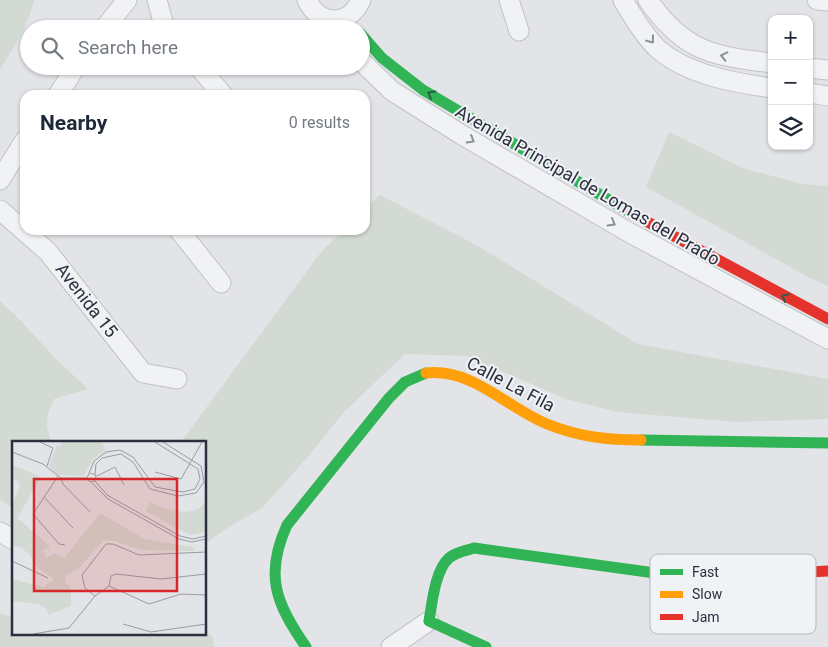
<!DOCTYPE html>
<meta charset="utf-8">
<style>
body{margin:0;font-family:Roboto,sans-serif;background:#f2f2f3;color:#1f2937}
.controls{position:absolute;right:15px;top:15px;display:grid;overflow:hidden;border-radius:10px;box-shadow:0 1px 4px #0004}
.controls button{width:45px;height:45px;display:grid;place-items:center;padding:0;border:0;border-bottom:1px solid #e0e1e3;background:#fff;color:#1f2937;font:25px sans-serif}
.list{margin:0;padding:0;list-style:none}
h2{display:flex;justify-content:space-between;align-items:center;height:65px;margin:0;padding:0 20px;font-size:21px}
h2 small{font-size:16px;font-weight:400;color:#747a83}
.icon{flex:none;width:28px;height:28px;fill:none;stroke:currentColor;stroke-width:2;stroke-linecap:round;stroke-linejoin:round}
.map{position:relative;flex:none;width:828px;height:647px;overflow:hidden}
.search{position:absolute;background:#fff;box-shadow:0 1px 4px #0004;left:20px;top:20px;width:350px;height:55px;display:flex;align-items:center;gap:12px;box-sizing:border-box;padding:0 18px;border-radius:28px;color:#747a83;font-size:19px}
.panel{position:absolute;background:#fff;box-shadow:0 1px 4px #0004;left:20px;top:90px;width:350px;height:145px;border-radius:15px}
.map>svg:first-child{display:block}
.green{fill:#d2dad3}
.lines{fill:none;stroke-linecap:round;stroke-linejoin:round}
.street-casing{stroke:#c1c2c5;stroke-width:21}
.street{stroke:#f1f2f4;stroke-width:19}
.fast{stroke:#30b455;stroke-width:11}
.slow{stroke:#ff9f0a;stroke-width:11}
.jam{stroke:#e5322d;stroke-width:11}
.oneway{stroke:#8e9099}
.oneway2{stroke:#2d5e46}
.labels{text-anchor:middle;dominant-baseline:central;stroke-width:4;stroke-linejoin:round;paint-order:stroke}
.street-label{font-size:18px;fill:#2b2f3e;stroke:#f0f2f6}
.inset-road{fill:none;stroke:#999ca3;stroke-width:1}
.view{fill:#d62828;fill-opacity:0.15;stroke:#d62828;stroke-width:2.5}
.inset-edge{fill:none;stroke:#2b2f3e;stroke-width:2.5}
.key{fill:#f0f2f6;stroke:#b5b8bf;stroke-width:1}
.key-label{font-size:14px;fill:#2b2f3e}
</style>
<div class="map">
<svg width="828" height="647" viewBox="0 0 828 647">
<rect width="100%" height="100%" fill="#e2e4e7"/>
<path class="green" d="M0,0H34C29,25 13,48 0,70Z
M669,132L742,168L802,184L828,186V286L810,278L646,187Z
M380,195L478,246L638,344L828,379V419L736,422L617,412L566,399L467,356L405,354L344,412L306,459L263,507L223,531L205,544V442H181L321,252L344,230H365V209Z
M0,301L20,320L57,360L88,389L54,399C46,417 44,424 52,442H14V509L0,500Z
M0,614L14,617V633H205V629L213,638L214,647H0Z"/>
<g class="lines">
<g class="street-casing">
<path id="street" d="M157,0L165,29
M307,0C319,26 349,27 361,0
M509,0L519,31
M623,0C632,15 646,39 659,50C689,75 735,83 772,88
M648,0C684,52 713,56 772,63
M817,0L828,1
M104,29L127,0
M361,61L392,91L462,135L630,233L828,339
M198,66L223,95
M809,68L828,70
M809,93L828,96
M58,95L76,66
M0,180L25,140
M0,210L48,252L143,373L177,379
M179,230L221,283
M0,532L14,540
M391,647L429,621"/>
</g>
<use href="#street" class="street"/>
<path class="fast" d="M361,34L382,58L423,90L631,213
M641,440L828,443
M306,647C276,604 264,575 287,525L389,398L405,382L426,373
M486,647L429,621C432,604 435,570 449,558C456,552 465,551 474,548L655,573"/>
<path class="slow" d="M426,373C473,368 507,408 547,424C579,437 608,440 641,440"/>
<path class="jam" d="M631,213L828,319
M655,573L731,576L828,571"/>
</g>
<defs><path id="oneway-chevron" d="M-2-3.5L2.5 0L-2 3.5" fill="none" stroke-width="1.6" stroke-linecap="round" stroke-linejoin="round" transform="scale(1.25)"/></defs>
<g class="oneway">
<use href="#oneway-chevron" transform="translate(651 40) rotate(53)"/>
<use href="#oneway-chevron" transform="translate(724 56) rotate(-167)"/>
<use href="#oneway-chevron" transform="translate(471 140) rotate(31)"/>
<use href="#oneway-chevron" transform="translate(612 223) rotate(30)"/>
</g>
<g class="oneway2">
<use href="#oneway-chevron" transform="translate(431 94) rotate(-149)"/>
<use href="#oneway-chevron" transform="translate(785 297) rotate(-151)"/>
</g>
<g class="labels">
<g class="street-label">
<text transform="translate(588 185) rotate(30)">Avenida Principal de Lomas del Prado</text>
<text transform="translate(87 300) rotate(52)">Avenida 15</text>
<text transform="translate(511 384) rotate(28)">Calle La Fila</text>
</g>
</g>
<g transform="translate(12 441)">
<rect width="194" height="194" fill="#e2e4e7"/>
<path d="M50,1H90L94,9L81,18L72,35L46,34L37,25L45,4L48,5ZM0,24L29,36L5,77L38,105L31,110L34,117L43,112L52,117L88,72L133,98L181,106L182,110L129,109L103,100L92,99L68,126L55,134L53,141L59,148V165L36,174L35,168L27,163L0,160V138L32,146L42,138L22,124L18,114L10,107L0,104V65L8,45L6,40L0,37ZM138,61L151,67L172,71L185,69L194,61V91L178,94L162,86L134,70Z" fill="#d2dad3"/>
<path class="inset-road" d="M28,1L41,7L35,25M0,11L31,23L49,37H75M143,31L169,38L190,1M78,32L84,34L83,40L78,41L75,37L82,20L94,11L108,9L121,16L143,46L171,51L183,48L188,38L186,28L143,1M83,33L84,23L90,17L109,13L121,21L138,48L166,55L184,52L192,41L189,25L151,1M46,35L21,73L47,103L53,104M85,35L103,26L112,44M49,37L51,43L78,71M83,40L95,54L168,95L181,98L194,95M80,42L96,58L167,98L180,101L194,98M32,56L61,87M0,120L36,137M194,133L149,138L104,133L99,135L97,145L137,163L169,153L194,154M83,155L73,147L70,134L94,103H101L127,114L194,111M111,183L139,191L194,183M21,193L57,187L83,155L97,145"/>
<path class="view" d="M22,38H165V150H22Z"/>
<rect width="194" height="194" class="inset-edge"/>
</g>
<rect x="650" y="554" width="166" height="80" rx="8" class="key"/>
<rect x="660" y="569" width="23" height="6" fill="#30b455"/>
<rect x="660" y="591" width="23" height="7" fill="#ff9f0a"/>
<rect x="660" y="614" width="23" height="6" fill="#e5322d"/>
<g class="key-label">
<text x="692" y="577">Fast</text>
<text x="692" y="599">Slow</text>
<text x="692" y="622">Jam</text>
</g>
</svg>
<div class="controls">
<button>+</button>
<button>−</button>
<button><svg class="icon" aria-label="layers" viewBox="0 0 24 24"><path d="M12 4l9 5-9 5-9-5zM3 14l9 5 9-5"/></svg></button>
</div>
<div class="search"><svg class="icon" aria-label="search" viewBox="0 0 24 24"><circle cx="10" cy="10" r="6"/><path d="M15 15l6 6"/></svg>Search here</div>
<section class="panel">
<h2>Nearby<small>0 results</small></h2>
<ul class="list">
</ul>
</section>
</div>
